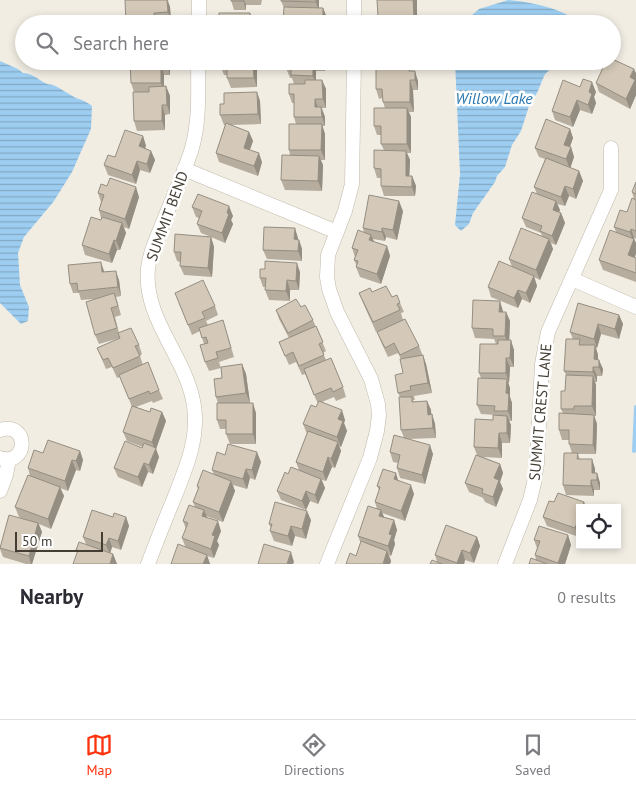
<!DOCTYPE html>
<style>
body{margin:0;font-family:"PT Sans",sans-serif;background:#f7f7f7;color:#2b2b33}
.controls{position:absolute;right:15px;bottom:15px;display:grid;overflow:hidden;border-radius:0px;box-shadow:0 2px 8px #0003}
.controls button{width:45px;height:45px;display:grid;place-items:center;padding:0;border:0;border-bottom:1px solid #e1e1e2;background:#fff;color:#2b2b33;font:25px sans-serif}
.scale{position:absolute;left:15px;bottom:12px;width:88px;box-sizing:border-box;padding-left:5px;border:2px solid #443d33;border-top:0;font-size:14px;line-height:18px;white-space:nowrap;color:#443d33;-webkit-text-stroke:4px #fff;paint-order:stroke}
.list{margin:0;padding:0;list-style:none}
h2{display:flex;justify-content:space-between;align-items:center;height:65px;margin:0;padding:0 20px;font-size:21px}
h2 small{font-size:16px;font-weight:400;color:#7c7c81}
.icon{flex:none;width:28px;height:28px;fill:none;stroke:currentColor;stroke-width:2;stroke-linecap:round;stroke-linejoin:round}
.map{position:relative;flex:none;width:636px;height:564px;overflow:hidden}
.search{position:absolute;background:#fff;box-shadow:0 2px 8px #0003;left:15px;right:15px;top:15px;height:55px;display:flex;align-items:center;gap:12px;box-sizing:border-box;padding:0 18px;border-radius:28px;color:#7c7c81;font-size:19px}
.sheet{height:155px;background:#fff}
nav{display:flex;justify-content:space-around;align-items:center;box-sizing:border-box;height:70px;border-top:1px solid #e1e1e2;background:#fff;font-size:14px;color:#7c7c81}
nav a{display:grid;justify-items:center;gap:2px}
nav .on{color:#fe330e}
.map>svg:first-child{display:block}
.water{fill:url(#water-rules)}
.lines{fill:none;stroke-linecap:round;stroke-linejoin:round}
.stream{stroke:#9dcef1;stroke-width:4}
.minor-casing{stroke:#c0b8a9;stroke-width:15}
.minor{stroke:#fff;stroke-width:14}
.wall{fill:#b6ad9e}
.shaded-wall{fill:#948d81}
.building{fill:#d4c9b8;stroke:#948d81}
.labels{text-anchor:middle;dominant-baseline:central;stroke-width:5;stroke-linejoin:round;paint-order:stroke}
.street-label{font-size:15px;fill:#443d33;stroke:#fff}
.water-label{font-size:16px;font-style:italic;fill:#2b78b0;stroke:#fff}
</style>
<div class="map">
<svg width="636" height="564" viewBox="0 0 636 564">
<defs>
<pattern id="water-rules" width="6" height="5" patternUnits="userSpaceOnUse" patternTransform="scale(1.25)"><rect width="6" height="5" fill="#9dcef1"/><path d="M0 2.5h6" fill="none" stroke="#82a8c4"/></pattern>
</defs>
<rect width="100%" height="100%" fill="#f2ede3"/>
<path class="water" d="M508,0C525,1 569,9 578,24H462L479,9Z
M0,61L18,69L23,73C31,73 38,79 45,83C49,85 49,84 53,85C60,88 67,93 74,97C81,100 86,101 92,106L91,129L72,172L54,201L24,237L18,253L20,285L29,307L28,321L21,324L0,303Z
M455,61H560L545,74L537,93L530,103L521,131L512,145L505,167L497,176L495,182L473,213L469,224L461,231L455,225L460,174Z"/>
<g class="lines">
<path class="stream" d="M634,451L636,407"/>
<g class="minor-casing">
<path id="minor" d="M354,0V24
M199,24V0
M184,169L337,232
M572,279L636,307
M0,430C30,421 28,467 0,458
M0,491L6,475L9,459
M148,564C156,543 164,522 173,501C185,470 199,440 194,406C187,357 143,320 148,268C150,253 156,239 162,225C172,199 184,174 192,148C200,119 198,90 198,61
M327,564L370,458L377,431L379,415L378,404L371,379L337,312L329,289L327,277L328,255L345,211L352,184L354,61
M505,564L530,500L534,483L537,463L542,364L548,332L611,190V148"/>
</g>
<use href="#minor" class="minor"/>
</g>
<path class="wall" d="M125,0H168L170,7L171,21L157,22V24H126Z
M231,0H262L261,5H246V10H234Z
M319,0V8H323L327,18L284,8L281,1Z
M377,0H417V24H380L378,16Z
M130,61H170V75H164V86H166L170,96V114L165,115V130L137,131L134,121V92L131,83Z
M220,61H260V68H257V87L231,88L227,78V75H224L220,65Z
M286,61H325V71H316V80H322L326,89V108H322L325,117V126H322L325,134V160H321L323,165L322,191L285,190L281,180L290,155L289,150L296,124L294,117V103H292L289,94L294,84L292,78H290L286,68Z
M383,61H412V68L386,69Z
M409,69L410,71L418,81V90H413L414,112H409L411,117V153H407L410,160L409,176H412L416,186L415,196H384L381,186V178H377L374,168L384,150L381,144V135H377L374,126L385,108L383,102L382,98L379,99L376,89Z
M636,73V95L630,109L599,92L596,83Z
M580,87L596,92L594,97L596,103L592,114L580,110L573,127L555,120L552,111Z
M257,92L260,101L261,124L230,125L249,132L253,141L250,150L262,162L258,176L219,162L216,153L225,125H224L220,115L224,104Z
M570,129L573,138L570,147H571L574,157L570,168L579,171L583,181L576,199L569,196L565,206L557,204L560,210L559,212L561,213L565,223L556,245L551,243L553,249L540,280L534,277L537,286L530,303L522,299L518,308L491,297L488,287L512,267L509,259L542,236L541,233L526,227L522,218L537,194L534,187L545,159L539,157L535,148Z
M143,136L146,146L145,148L151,151L155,160L150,173L140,170L136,184L108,175L104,165L115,157Z
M636,182V239L634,238L636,243V253L635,258H636V282L603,270L599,260L616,232L614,227L627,212L634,199L632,192Z
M98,193L139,197L129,229L124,227L126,233L120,250H117L112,263L85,255L82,245L101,220V218L99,210L101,202Z
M192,207L233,216L231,220L233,224L225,243L211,237L214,247L212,277L184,275L180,266V262L177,261L174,252L211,237L201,233L197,224L199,218L196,217Z
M403,211L397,240L386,237L385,241L373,239L374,242L387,246L390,256L381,284L360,277L356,267L357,266L354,260L355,257L352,248L364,233L363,228Z
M298,238V240H299L302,249V261L267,259L263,250Z
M104,272L119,280L121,296L116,297L121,315L115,317L119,333L139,345L142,354L140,356L143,365L159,390L163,399L153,403L152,401L136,407L150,412H162L166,421L156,449L159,457L153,474L148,472L142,487L118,477L114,468L142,448L143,447L127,441L123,432L132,407L120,377L117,378L112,367L106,369L97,348L120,338L99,344L95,335V299L81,300L79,293H73L70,284Z
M300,272L299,290H290V301L269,300L265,290V287H263L260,278Z
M372,292L392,297L400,303L404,312L401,313L403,320L419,346L426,364L432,393L414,396L415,400H413L414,402L427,401L431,410V414H432L435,424L436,438L408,439L433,454L425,484L400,478L397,468L398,463L393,462L390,452L404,438L401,430L400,397L398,393L403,373L401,359L398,353L388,357L381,342L377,332L390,326L376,332L363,303L359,293Z
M179,303L215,306L218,315L206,321L208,325L226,330L234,357L219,362L221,368L242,364L246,374L250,403L256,413V444H230L226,434V429H220L217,420L218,403L216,397L222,378L221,368L209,371L205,362L204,344L200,331L192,335Z
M301,307L313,320L326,351L323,353L326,360L343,387L346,397L336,401L334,397L322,402L345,420L344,423L347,431L341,447L339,446L341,451L335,468L332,467L326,481L322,480L325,488L318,504L310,501L306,510L281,500L277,491L288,474L299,470L296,462L307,434L303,424L316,407L318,404L305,374L302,375L296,362L289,365L279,342L289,338L279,319L276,310Z
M503,311V312H506L510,321L509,340L514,350V367H510L509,383H508L510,388V397L512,403V421H509L511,425L510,443H502V458L483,457L500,464L503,473L500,482L503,489L496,507L485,502L483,498L469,492L465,483L477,455L474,447L496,415L481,414L477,405L481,378L479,373L496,344L494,339L475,338L472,328Z
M619,315L623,324L619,339L601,334L597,348H596L598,355V359L603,369L602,376H597V382H595L596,385V416H594L597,424L596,454H578L580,459H592L595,469V473H597L600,483V490H594V496L566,495L563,485L572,453L569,444V440H562L559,430L563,413L561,409L565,391L566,375L564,371L573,339L570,332Z
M80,451L83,460L80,471L76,470L68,491L60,488L64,496L51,529L39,524L42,532L32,564H26L3,557L0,549V546L26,520L19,517L15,507L30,476L28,468L43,453Z
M225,455L261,462L255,480L250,478L247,489L233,485L235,491L223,522L206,516L221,531L217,541L219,545L214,558L207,556L210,564L185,546L182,538L186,529L183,521L195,507L193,502L198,489L197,486L214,474L212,470Z
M398,480L414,494L405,521L382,513L384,517L394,520L397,530L394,540L395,544L391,556L389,555L391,561L390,564H346L356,556L361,544L358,536L377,509L375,502L379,490L377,486Z
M554,502H584L586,508H580V534L579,537L547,526L543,517Z
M113,517H126L129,526L121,550L112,547L110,553L113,554L117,564L77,553L76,550L86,544L83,537Z
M311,520L306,539L295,536L292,546L274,541L270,531L271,528L269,524Z
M568,535L571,545L565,564H529L536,560L535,555L537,548L534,540Z
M477,537L480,546L474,563L465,560L464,564H430L437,562L435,555Z"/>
<path class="shaded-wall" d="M167,0L170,7L171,21L168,12Z
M243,0H244L246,5V10Z
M316,0H319V12L316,2Z
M413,0H417V24L414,16Z
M323,8L327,18V24H323Z
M154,13L157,22V24H154Z
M250,13L254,22V24H250Z
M167,61H170V75L167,65Z
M253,61H255L257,68V87L254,78Z
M313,61L316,71V85L313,76Z
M322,61H325V71Z
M409,61H412V68Z
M161,65L164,75V93L161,83Z
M634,69L636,73V95L630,109L626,99L630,77Z
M415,71L418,81V90L415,80Z
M322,80L326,89V108L323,99Z
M410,80L413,90L414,112L410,102Z
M592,82L596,92L594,97L596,103L592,114L588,105L589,92Z
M166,86L170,96V114L167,105Z
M257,92L260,101L261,124L258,114Z
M315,99L318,108L315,107Z
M577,100L580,110L573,127L570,117Z
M162,105L165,115V130L162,121Z
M321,107L325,117V126L322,117Z
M407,108L411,117V153L407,144Z
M322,124L325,134V160L321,150Z
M570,129L573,138L567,154L564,145Z
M249,132L253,141L247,157L244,148Z
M143,136L146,146L142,156L139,146Z
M571,147L574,157L570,169L566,159Z
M151,151L155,160L150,173L147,164Z
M406,151L410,160L409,186L406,176Z
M259,153L262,162L258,176L254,166Z
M319,156L323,165L322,191L318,181Z
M137,161L140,170L136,184L132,175Z
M579,171L583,181L576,199L573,189Z
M412,176L416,186L415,196L412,187Z
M565,186L569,196L565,206L561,197Z
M136,187L139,197L129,229L125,219Z
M399,201L403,211L397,240L393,230Z
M556,201L560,210L556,219L553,210Z
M229,206L233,216L231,220L233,224L225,243L222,233L227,213Z
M561,213L565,223L556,245L552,236Z
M122,223L126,233L120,250L116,241Z
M295,228L298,238L297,249L294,239Z
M382,228L386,237L385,241L382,232Z
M631,229L634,238L633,241L630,232Z
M371,235L375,244L369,240Z
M211,237L214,247L212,277L208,268Z
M549,239L553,249L540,280L536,270Z
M634,239L636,243V253L632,265L628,255Z
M114,240L117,250L112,263L109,254Z
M299,240L302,249V261L298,251Z
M387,246L390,256L381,284L377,274Z
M101,262L104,271L105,282L102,272Z
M297,263L300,272L299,290L296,281Z
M116,271L119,280L121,296L118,287Z
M534,276L537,286L530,303L526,293Z
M287,280L290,290V301L286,291Z
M518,290L522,299L518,308L514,298Z
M500,301L503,311V321L499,312Z
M506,312L510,321L509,346L505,336Z
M619,315L623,324L619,339L615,329Z
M598,324L601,334L597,348L594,339Z
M511,340L514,350V367L510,358Z
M595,345L598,355V367L594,359Z
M423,355L426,364L432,393L428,383Z
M506,358L510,367L509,383L506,373Z
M599,360L603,369L602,376L599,367Z
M242,364L246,374L250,403L246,393Z
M593,367L597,376V382L593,372Z
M593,376L596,385V416L592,406Z
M507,379L510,388V397L512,403V421L508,411L506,393Z
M427,401L431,410L432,424L428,415Z
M253,403L256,413V444L253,434Z
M342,410L345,420L344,423L347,431L341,447L337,437L338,419Z
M162,412L166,421L156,449L159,457L153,474L149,465L155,450L152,442Z
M432,414L435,424L436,438L433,428Z
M594,415L597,424L596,454L593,445Z
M507,416L511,425L510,443L507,433Z
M499,433L502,443V458L498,448Z
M338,442L341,451L335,468L331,459Z
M430,445L433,454L425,484L422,475Z
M80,451L83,460L80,471L76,461Z
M257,452L261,462L255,480L252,470Z
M328,457L332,467L326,481L323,472Z
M592,459L595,469V480L592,473Z
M72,460L76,470L68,491L65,481Z
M144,463L148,472L142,487L138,477Z
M500,464L503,473L500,482L503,489L496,507L493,497L494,478Z
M246,469L250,478L247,489L243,479Z
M396,473L399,483L394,479Z
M597,473L600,483V490L597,480Z
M321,479L325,488L318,504L315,495Z
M591,480L594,490V496L591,486Z
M231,481L235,491L223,522L219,512Z
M411,485L414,494L405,521L401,511Z
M60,487L64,496L51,529L48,519Z
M306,491L310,501L306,510L302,501Z
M584,502L586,508H582Z
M204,510L208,520L202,516Z
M381,510L385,519L379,516Z
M307,511L311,520L306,539L302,529Z
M580,515V534L579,537L575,528Z
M126,517L129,526L121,550L118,541Z
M394,520L397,530L394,540L395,544L391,556L388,546L389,534Z
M218,521L221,531L217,541L219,545L214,558L211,549L212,535Z
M38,523L42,532L32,564H31L29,556Z
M291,526L295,536L292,546L288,536Z
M568,535L571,545L565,564H558Z
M477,537L480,546L474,563L470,553Z
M109,538L112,547L110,554L106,545Z
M462,550L465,560L464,564H457V563Z
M387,551L391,561L390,564H383Z
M291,552L294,562L293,564H287Z
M113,554L117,564H110Z
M207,555L210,564H203Z"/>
<path class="building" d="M125,0H167L168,12L154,13V24H126Z
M231,0H243V1H231Z
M281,0H316V2L281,1Z
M377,0H413L414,16H378Z
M284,7L323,8V24H283Z
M219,13H250V24H219Z
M612,59L634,69L630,77L635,80L626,99L596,83L606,61H612Z
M130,61H167V65H161V83H131Z
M220,61H253L254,78H227V65H220Z
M286,61H322V62L313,61V76L291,75V69L286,68Z
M376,69H409V71H415V80H410V102H383L382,89H376Z
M583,79L592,82L589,92L592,94L588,105L577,100L570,117L552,111L563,80L580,87Z
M305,80H322L323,99H315V107H321L322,117H294V94H289V84H305Z
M166,86L167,105H162V121H134L133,92H149V87Z
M257,92L258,114L220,115V104H224V93Z
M374,108H407V144H381V126H374Z
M546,119L570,129L564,145L571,147L566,159L535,148Z
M226,123L249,132L244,148L259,153L254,166L216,153Z
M289,124H322L321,150H289Z
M125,130L143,136L139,146L151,151L147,164L137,161L132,175L104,165L108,155L115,157Z
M374,150L406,151V176H412V187L381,186V169L374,168Z
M282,155L319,156L318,181L281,180Z
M546,158L579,171L573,189L565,186L561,197L534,187Z
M110,178L136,187L125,219L99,210L104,195L98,193L101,184L107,186Z
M636,182V194L632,192Z
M532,192L556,201L553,210L561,213L552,236L540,231L542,226L522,218Z
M198,194L229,206L227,213L229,214L222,233L197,224L202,211L192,207Z
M369,195L399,201L393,230L382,228V232L363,228Z
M632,198L636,200V231L631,229L630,232L614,227L620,210L627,212Z
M91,217L101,220L102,217L122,223L116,241L114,240L109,254L82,245Z
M264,227L295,228L294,239L299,240L298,251L263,250Z
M521,228L549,239L536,270L509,259Z
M358,230L371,235L369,240L387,246L377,274L356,267L358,261L354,260L358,250L352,248Z
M610,230L634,239L628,255L636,258V273L599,260Z
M175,234L211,237L208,268L180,266L181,252H174Z
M265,261L297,263L296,281L287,280L286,291L265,290L266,278H260V269H265Z
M499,261L534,276L526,293L518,290L514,298L488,287Z
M101,262L102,272L116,271L118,287L78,291L77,283L70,284L68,265Z
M203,280L215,306L202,312L205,318L188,325L175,293Z
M386,286L392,297L397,295L400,303L397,304L400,310L373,322L359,293L370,288L372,292Z
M114,293L118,306L111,308L117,328L95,335L86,302Z
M296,299L301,307L305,305L313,320L288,333L276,310Z
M473,300L500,301L499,312H506L505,336H493V329L472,328Z
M578,303L619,315L615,329L598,324L594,339L570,332Z
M405,319L419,346L400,355L394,343L385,348L377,332Z
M223,320L231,348L216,352L218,358L205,362L200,345L208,343L206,337L202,338L199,328Z
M316,326L323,342L319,344L324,355L299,366L293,352L285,356L279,342Z
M131,328L139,345L135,346L140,356L113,368L108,358L103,360L97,348L120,338L118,333Z
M566,339H580L579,345H595L594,359L599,360V367H593V372L564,371Z
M498,340H511L510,358H506V373H479L480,344H498Z
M423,355L428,383L410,386L411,390L398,393L395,375L403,373L400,359Z
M331,358L343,387L333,392L331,388L314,395L304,369Z
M148,362L159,390L150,394L149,391L129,399L119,375Z
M242,364L246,393L216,397L214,379L222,378L221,367Z
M566,375L593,376L592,406H574V409H561V391H565Z
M478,378L507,379L506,393L509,394L508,411H494L495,406L477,405Z
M399,397H412V402L427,401L428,415L432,414L433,428L401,430Z
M319,401L342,410L338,419L343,421L337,437L303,424L311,405L316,407Z
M217,403H253V434H226V420H217Z
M132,406L150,412L151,408L162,412L152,442L123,432Z
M559,413L594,415L593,445L569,444V430H559Z
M493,415L507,416V433H499L498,448L474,447L475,419L493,420Z
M308,431L338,442L331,459L328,457L323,472L296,462Z
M394,435L430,445L422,475L397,468L400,455L390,452Z
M48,440L80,451L76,461L72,460L65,481L28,468L34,450L43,453Z
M125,441L142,448L144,443L156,448L149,465L144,463L138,477L114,468Z
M228,444L257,452L252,470L246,469L243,479L212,470L217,452L225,455Z
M564,453H578L577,459H592V473H597V480H591V486L563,485Z
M476,455L500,464L494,478L499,480L493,497L482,493L483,489L465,483Z
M291,467L321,479L315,495L306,491L302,501L277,491L285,472L288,474Z
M383,469L396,473L394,479L411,485L401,511L375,502L380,487L377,486Z
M203,470L231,481L219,512L193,502L199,487L197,486Z
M28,475L60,487L48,519L15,507Z
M558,493L584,502L582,508H580V515L575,528L543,517L549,501L554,502Z
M275,502L307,511L302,529L291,526L288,536L270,531L272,524H269Z
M189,505L204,510L202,516L218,521L212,535L215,536L211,549L182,538L188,523L183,521Z
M368,506L381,510L379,516L394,520L389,534L392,535L388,546L358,536Z
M92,510L113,517L114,513L126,517L118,541L109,538L106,545L83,537Z
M9,515L38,523L29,556L0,548Z
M446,525L477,537L470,553L462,550L457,563L435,555Z
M539,526L568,535L558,563L535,555L540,541L534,540Z
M361,541L387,551L383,564H346L350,553L356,556Z
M79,542L113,554L110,564H73L78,550H76Z
M178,544L207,555L203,564H171Z
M264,544L291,552L287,564H258Z
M531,558L547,564H529Z
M432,560L442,564H430Z"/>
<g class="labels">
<g class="street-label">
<text transform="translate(167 216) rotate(-70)">SUMMIT BEND</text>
<text transform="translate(540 412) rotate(-85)">SUMMIT CREST LANE</text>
</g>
<g class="water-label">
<text x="494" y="98">Willow Lake</text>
</g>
</g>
</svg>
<div class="controls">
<button><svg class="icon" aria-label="locate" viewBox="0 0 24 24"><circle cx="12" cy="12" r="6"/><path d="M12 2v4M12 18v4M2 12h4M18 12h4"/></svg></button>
</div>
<div class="scale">50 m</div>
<div class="search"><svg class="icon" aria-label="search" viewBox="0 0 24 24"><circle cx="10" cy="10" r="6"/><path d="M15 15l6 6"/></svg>Search here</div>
</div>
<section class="sheet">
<h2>Nearby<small>0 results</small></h2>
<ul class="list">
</ul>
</section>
<nav>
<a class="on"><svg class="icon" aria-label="map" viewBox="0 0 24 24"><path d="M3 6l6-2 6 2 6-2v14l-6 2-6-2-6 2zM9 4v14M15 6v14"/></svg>Map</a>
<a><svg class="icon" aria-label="directions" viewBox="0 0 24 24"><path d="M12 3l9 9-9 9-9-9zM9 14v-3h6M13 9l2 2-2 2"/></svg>Directions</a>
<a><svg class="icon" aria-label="saved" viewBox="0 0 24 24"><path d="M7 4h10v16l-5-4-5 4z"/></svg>Saved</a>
</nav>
